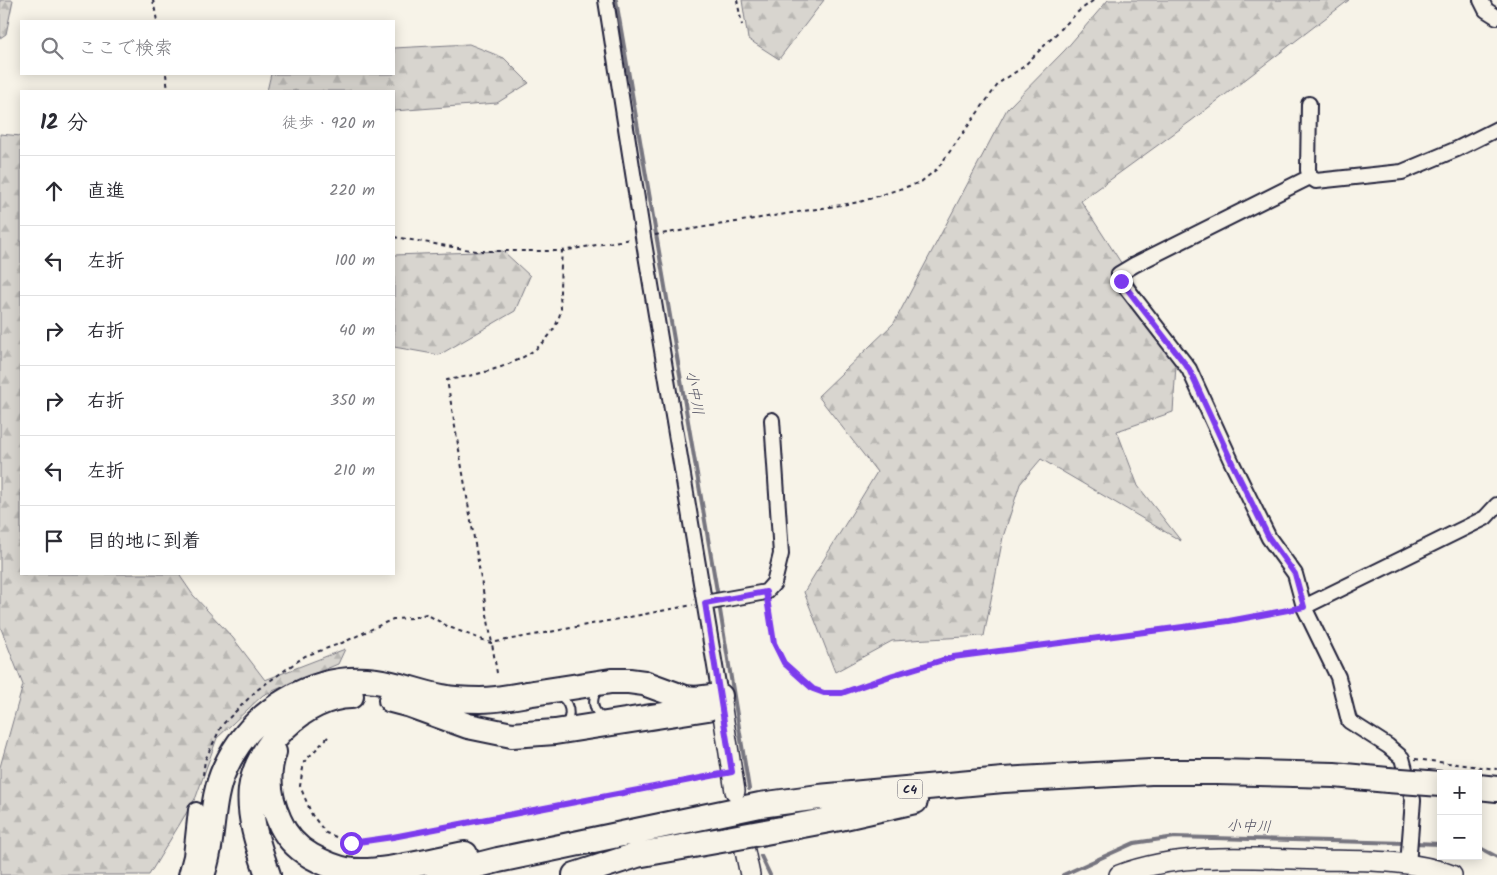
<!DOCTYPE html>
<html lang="ja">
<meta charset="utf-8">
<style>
body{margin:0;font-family:Kalam,"Klee One",sans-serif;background:#f7f7f7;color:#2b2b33}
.controls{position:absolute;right:15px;bottom:15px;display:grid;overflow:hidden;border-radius:0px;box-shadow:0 2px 12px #0003}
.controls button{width:45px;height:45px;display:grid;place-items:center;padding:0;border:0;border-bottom:1px solid #e1e1e2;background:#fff;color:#2b2b33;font:25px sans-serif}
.stop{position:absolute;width:15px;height:15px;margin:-11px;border:4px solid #7c3aed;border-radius:50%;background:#fff}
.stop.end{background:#7c3aed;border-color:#fff;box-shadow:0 1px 5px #0008}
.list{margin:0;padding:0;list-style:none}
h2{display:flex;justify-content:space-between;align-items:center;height:65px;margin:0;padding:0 20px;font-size:21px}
h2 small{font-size:16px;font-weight:400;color:#7c7c81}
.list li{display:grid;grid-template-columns:32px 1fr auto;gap:15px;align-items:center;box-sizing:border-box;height:70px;padding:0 20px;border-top:1px solid #e1e1e2}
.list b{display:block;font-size:19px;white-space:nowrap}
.list em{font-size:16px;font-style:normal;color:#7c7c81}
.icon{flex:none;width:28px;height:28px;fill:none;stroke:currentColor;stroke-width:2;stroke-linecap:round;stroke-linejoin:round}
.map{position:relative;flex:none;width:1497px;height:875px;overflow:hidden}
.search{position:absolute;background:#fff;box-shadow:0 2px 12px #0003;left:20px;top:20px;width:375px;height:55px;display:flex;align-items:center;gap:12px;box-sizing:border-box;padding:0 18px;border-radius:0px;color:#7c7c81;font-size:19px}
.panel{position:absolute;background:#fff;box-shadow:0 2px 12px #0003;left:20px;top:90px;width:375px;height:485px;border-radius:0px}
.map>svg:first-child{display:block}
.forest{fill:url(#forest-firs);stroke:#7d7c85}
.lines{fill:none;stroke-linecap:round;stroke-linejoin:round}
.stream{stroke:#76747f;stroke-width:4}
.lane-casing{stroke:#22223b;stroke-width:11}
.street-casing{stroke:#22223b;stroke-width:18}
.secondary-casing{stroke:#22223b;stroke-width:22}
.highway-casing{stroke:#22223b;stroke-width:28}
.path{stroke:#22223b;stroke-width:2;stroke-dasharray:4 4;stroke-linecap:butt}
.lane{stroke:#f7f3e8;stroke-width:7}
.street{stroke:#f7f3e8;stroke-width:14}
.secondary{stroke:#f7f3e8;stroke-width:19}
.highway{stroke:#f7f3e8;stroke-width:24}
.highway-bridge-casing{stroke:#22223b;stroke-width:28;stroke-linecap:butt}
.highway-bridge{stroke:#f7f3e8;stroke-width:24}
.route{stroke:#7c3aed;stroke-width:6}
.labels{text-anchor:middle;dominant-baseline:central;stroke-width:4;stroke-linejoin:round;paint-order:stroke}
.shield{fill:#f7f3e8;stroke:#62616f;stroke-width:1}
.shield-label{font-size:12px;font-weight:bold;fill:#22223b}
.water-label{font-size:15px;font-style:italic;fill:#535263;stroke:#f7f3e8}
</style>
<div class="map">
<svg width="1497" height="875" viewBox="0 0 1497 875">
<defs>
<pattern id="forest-firs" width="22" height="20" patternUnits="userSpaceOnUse" patternTransform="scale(1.25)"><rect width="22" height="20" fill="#d8d5cf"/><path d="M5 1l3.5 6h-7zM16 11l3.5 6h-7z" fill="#b9b7b3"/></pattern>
</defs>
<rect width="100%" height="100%" fill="#f7f3e8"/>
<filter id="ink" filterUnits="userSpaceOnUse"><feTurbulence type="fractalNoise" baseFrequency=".02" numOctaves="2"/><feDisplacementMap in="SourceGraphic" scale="10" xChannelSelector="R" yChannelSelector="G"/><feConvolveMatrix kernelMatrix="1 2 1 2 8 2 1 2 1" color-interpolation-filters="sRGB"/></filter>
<g filter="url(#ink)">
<path class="forest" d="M0,0H13L6,34L0,38Z
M742,0H824L779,59L748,39Z
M1108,0H1349L1191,121L1081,201L1177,349L1173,412L1117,431L1138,486L1181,541L1041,459L1020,484L1003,537L984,636L892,641L835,672L804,592L877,472L818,396L894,323L1007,109L1065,50Z
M469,44L504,58L529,83L497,103L394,111V91H267L271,74H394V48Z
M0,134L21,136V574H181L180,576L193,595L233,638L265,680L345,649L338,664L263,695L217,738L196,797L149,875H0V767L23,685L0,626Z
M503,251L530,276L515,311L439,355L394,347V255Z"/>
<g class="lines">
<path class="stream" d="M616,0L718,597
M719,604L749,789
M1413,843L1441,844
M1478,848L1482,849L1497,857
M761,856L770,875
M1063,875L1134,843L1175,837L1406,843"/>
<g class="lane-casing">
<path id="lane" d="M598,690C591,699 592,712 604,718
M558,695C570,702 573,715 564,726"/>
</g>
<g class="street-casing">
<path id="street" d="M606,0L643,237L720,696
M1481,0L1486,10L1497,17
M1309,104L1308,170L1310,177L1316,181L1402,172L1457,149L1497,129
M1310,177L1134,265L1119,274L1121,281L1189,369L1233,465L1269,538L1295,574L1304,607L1338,677L1349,721L1388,746L1402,758L1413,800L1408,865
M705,603L766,592L774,583L781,554L772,420
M1304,607L1485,518L1497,505
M186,875L191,856L196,810"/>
</g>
<g class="secondary-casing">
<path id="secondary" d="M720,696L735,791
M745,851L750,875
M1119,875C1183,851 1253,858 1319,860C1363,861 1411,859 1452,875"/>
</g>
<g class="highway-casing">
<path id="highway" d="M391,700L410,705L468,726L512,735L555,732L708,708
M274,752C266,775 269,798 279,820C285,835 297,848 311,856C322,862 334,868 347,870C378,875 432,860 465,854
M1478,787L1497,789
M776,830L840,818L915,801
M202,875C215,840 209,802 225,768C251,711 314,673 376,681C399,684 420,693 442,697C455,700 468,700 480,700C498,700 515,696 533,693C559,689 585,685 611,681H629L644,683L685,698L696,699L720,696
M268,875C259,848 248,818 251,789C257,744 305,697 351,696
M439,875L498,860L760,805L819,797L1003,780L1151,772H1217L1334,775L1388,780
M575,875L637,855L727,839"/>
</g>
<path class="path" d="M153,0L157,21
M737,0L742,25
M166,74L168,91
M655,235L860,202L921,182L938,168L999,83L1023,67L1079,11L1094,0
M394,237L476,251H562L631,239
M768,606L774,643L784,663L813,689L825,693H842L893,675L953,657L1229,621L1292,609
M497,673L447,380C489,373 552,359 561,309C561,304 560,299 560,294C560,280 561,265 562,251
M328,737L304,762L300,786L312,815L326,833L351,843L393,837L718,775
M1415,759L1497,769
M203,775L205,760L222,725L257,690L305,656L342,643L393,619L412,618L426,614L449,627L491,643L693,605"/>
<use href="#lane" class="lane"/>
<use href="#street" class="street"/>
<use href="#secondary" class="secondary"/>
<use href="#highway" class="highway"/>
<g class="highway-bridge-casing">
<path id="highway-bridge" d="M1388,780L1441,784
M727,839L776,830"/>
</g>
<use href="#highway-bridge" class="highway-bridge"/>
</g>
</g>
<g class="lines" filter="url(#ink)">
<path class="route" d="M351,843L393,837L732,772L705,603L766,592L774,643L784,663L813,689L824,693H842L893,675L953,657L1229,621L1304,607L1295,574L1269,538L1233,465L1189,369L1121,281"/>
</g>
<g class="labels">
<rect class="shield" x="897.5" y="779.5" width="25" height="19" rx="4"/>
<g class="shield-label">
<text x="910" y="789">C4</text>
</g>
<g class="water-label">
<text transform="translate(694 393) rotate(80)">小中川</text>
<text transform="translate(1249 827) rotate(2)">小中川</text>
</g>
</g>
</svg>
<div class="controls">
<button>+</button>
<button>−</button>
</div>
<div class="stop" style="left:351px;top:843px"></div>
<div class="stop end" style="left:1121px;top:281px"></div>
<div class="search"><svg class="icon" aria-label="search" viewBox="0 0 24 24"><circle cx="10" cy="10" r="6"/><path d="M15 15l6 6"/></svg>ここで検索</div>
<section class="panel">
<h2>12 分<small>徒歩 · 920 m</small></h2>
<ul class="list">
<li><svg class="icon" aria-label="ahead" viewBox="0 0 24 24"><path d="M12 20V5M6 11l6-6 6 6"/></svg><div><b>直進</b></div><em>220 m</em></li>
<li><svg class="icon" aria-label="left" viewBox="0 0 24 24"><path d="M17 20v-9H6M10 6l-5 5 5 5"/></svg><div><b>左折</b></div><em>100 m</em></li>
<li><svg class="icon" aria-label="right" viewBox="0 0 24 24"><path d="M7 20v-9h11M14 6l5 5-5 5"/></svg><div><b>右折</b></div><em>40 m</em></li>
<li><svg class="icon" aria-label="right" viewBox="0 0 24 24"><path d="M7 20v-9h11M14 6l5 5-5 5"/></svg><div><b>右折</b></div><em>350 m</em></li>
<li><svg class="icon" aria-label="left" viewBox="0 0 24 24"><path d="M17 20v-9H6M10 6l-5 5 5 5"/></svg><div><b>左折</b></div><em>210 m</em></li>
<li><svg class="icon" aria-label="arrive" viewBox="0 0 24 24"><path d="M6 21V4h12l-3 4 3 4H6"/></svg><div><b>目的地に到着</b></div></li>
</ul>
</section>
</div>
